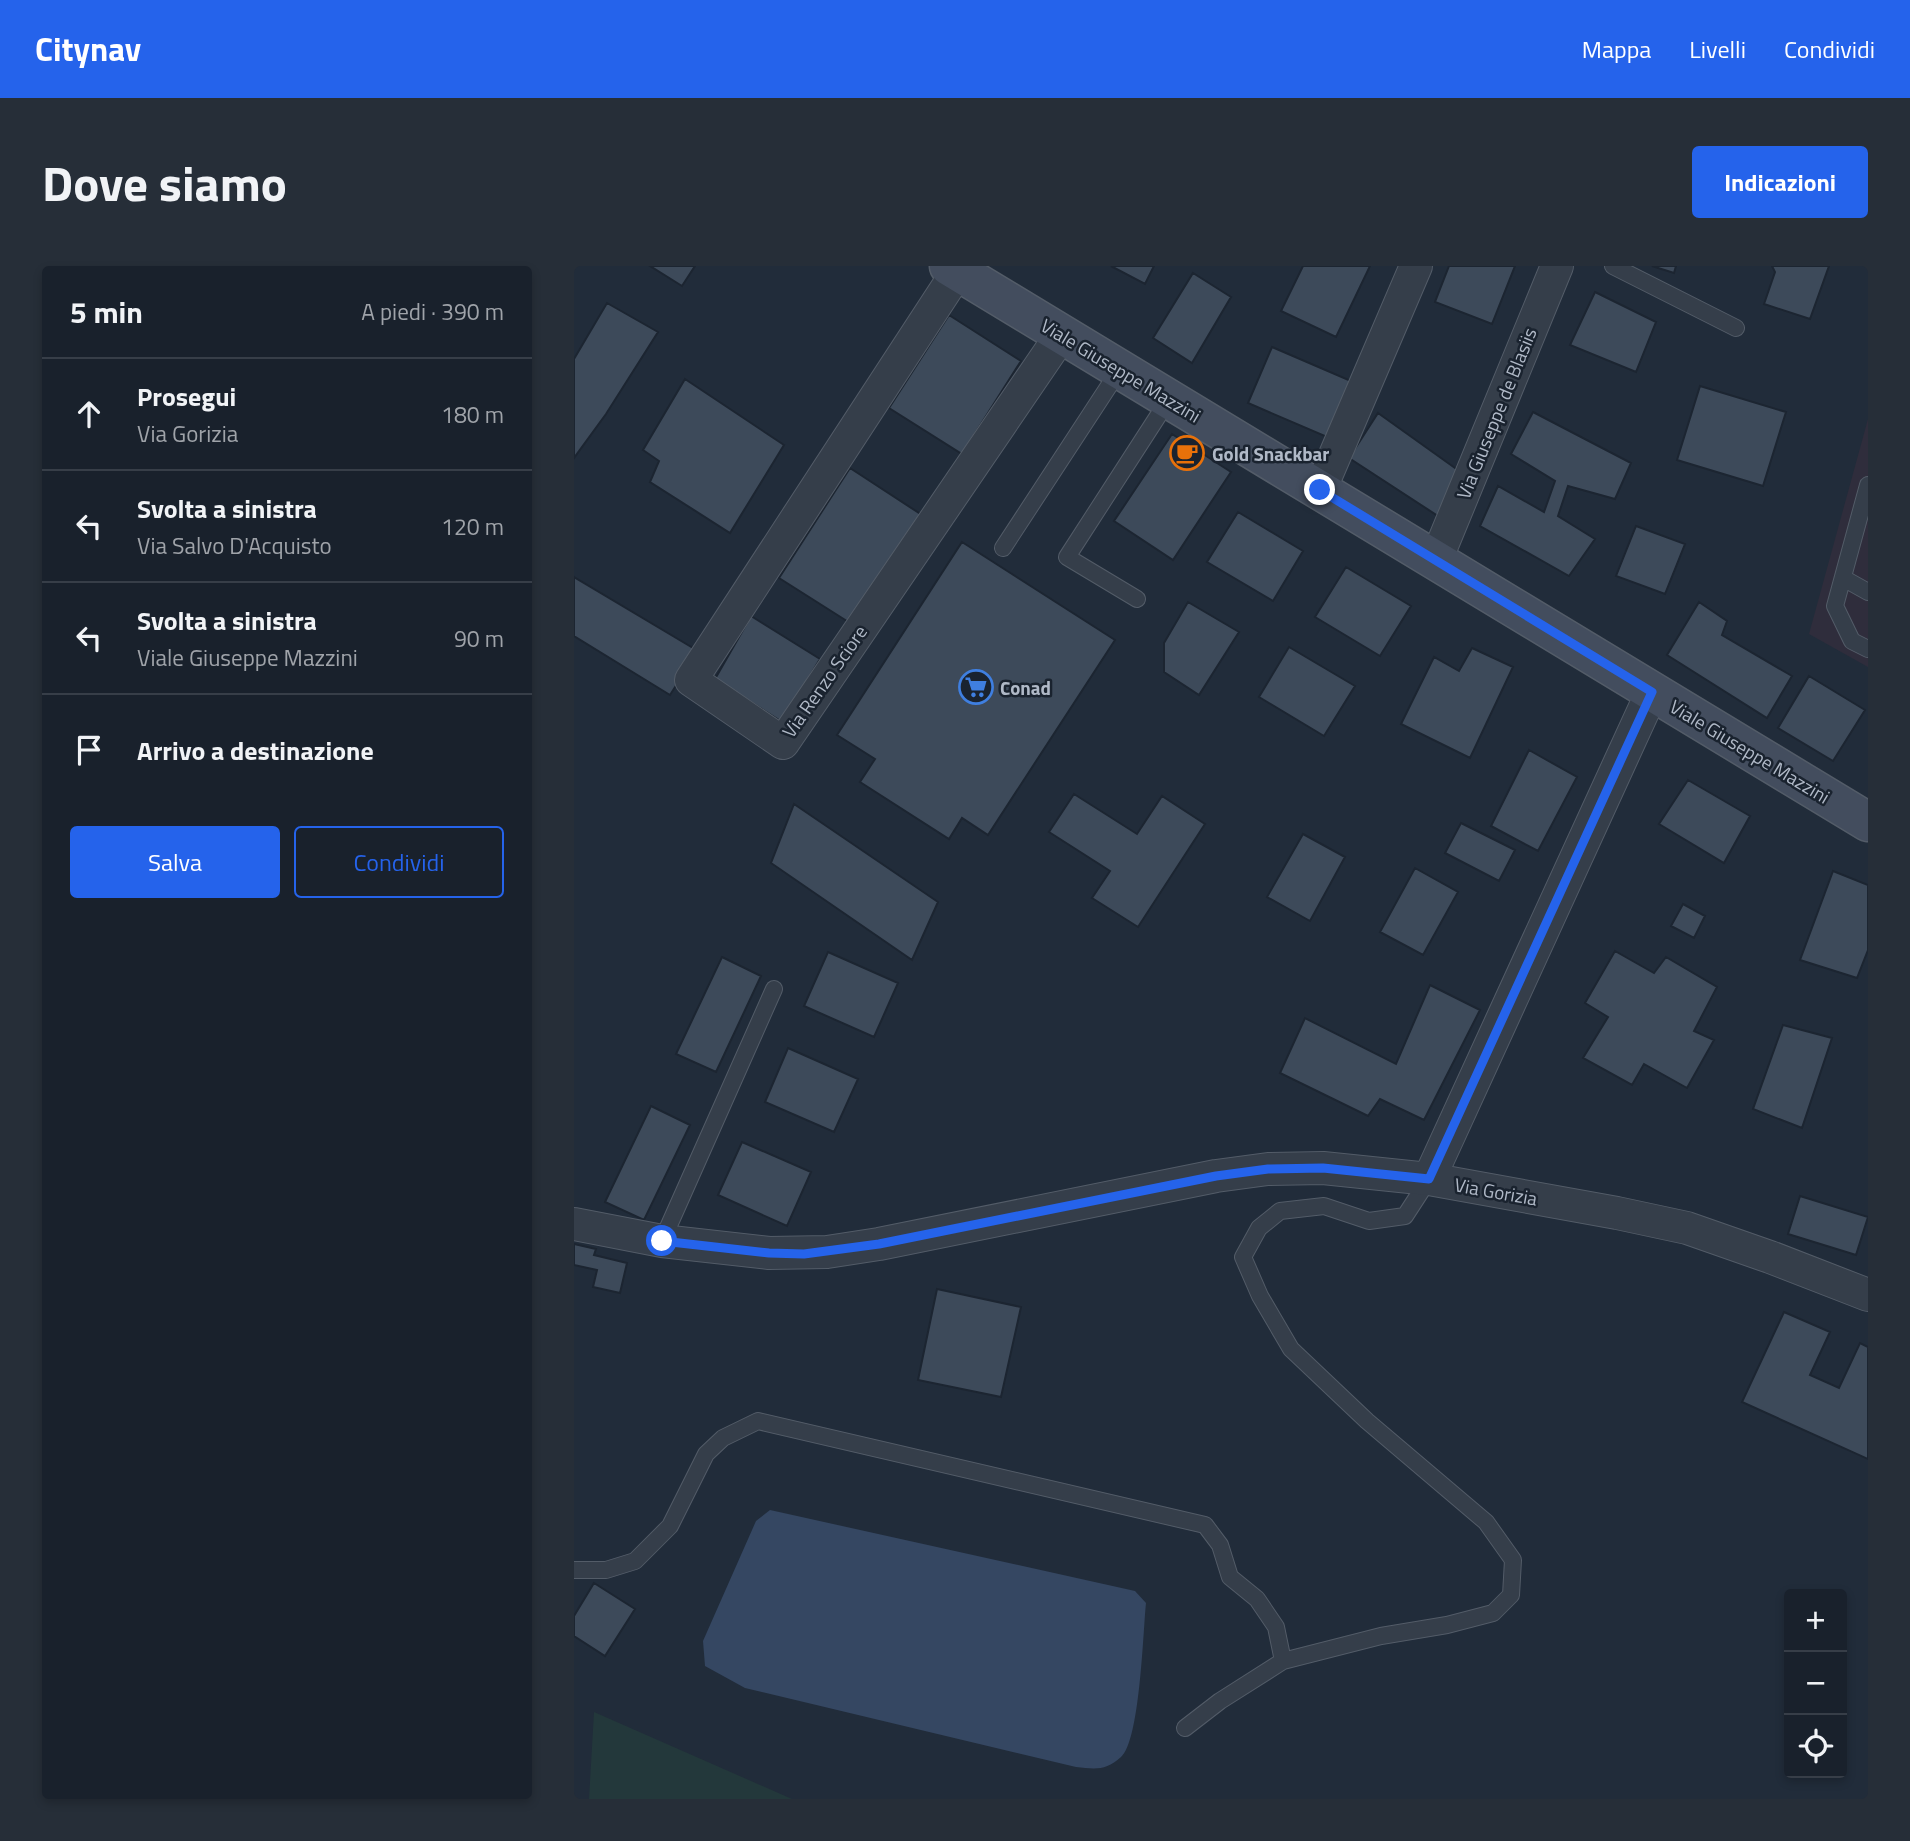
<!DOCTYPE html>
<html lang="it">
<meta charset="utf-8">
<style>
body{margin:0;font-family:"Titillium Web",sans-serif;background:#262e38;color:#f1f3f6}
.controls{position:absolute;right:21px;bottom:21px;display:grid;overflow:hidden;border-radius:7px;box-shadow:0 4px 10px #0003}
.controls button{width:63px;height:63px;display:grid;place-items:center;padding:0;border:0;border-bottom:2px solid #373e48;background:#19212c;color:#f1f3f6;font:35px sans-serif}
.stop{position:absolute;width:21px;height:21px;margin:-16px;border:5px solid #2563eb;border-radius:50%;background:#fff}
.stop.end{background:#2563eb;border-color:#fff;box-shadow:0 2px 7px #0008}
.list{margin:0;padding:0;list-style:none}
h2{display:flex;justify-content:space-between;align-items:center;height:91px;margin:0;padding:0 28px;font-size:30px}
h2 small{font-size:23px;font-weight:400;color:#9fa3a9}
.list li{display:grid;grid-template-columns:46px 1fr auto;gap:21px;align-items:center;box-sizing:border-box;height:112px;padding:0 28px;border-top:2px solid #373e48}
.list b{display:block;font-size:26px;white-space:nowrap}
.list p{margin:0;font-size:23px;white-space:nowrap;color:#9fa3a9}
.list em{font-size:23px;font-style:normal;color:#9fa3a9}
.actions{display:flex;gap:14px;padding:21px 28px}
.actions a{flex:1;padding:16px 0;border:2px solid #2563eb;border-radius:7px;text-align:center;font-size:24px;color:#2563eb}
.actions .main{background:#2563eb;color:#fff}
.icon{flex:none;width:38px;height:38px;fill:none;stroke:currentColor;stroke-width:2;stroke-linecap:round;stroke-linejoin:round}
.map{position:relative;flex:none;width:1294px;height:1533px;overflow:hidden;border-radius:7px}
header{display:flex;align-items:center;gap:42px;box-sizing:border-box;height:98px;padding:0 35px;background:#2563eb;color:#fff}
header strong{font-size:33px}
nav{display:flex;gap:38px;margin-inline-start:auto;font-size:24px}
.intro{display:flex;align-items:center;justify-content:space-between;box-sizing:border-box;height:168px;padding:0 42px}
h1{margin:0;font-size:49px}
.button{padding:18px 32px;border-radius:7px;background:#2563eb;color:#fff;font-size:24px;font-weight:700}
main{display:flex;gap:42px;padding:0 42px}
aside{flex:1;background:#19212c;border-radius:7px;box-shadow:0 4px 10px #0003}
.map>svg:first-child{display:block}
.medical{fill:#2f2d3c}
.green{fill:#23383b}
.water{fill:#354762}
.building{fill:#3d4a5a;stroke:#1c2531;stroke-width:2}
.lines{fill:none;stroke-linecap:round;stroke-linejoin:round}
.lane-casing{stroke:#535c68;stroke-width:18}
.street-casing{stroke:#535c68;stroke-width:34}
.secondary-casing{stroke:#535c68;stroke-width:41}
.lane{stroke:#353e4a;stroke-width:16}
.street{stroke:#353e4a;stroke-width:32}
.secondary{stroke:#434d5e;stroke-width:38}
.route{stroke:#2563eb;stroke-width:9}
.labels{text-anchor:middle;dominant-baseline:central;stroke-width:5;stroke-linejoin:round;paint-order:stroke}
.street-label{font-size:19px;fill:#b0b9c7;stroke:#1a232f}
.poi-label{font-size:19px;font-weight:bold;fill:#b0b9c7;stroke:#1a232f;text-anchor:start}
</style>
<header>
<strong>Citynav</strong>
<nav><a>Mappa</a><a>Livelli</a><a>Condividi</a></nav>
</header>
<div class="intro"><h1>Dove siamo</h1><a class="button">Indicazioni</a></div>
<main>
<aside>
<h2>5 min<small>A piedi · 390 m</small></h2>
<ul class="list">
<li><svg class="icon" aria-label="ahead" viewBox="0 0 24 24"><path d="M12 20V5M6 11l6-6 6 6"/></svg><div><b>Prosegui</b><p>Via Gorizia</p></div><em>180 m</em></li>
<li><svg class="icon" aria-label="left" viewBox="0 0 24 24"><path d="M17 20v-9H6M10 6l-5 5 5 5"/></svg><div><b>Svolta a sinistra</b><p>Via Salvo D'Acquisto</p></div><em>120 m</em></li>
<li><svg class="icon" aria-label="left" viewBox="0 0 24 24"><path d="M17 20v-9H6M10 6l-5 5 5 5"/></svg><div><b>Svolta a sinistra</b><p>Viale Giuseppe Mazzini</p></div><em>90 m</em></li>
<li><svg class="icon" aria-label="arrive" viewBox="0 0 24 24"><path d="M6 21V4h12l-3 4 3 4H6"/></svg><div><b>Arrivo a destinazione</b></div></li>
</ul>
<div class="actions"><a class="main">Salva</a><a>Condividi</a></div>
</aside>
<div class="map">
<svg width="1294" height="1533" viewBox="0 0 1294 1533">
<rect width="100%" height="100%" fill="#212c3a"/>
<path class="medical" d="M1294,153V401L1235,368Z"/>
<path class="green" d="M20,1446L218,1533H15Z"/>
<path class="water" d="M196,1244L561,1325L572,1337C569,1366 566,1475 547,1491C532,1505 521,1503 502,1501L171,1422L131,1400L129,1375L182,1255Z"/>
<path class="building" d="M76,0H121L108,20Z
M537,0H580L571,18Z
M729,0H796L762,71L707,45Z
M875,0H941L918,58L861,36Z
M1078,0H1102L1100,7Z
M1198,0H1255L1236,53L1190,38L1201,6Z
M619,7L657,31L618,97L579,72Z
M1021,26L1082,56L1062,106L996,79Z
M33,37L84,66L32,148L0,192V93Z
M375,49L447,95L388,188L315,142Z
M698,81L777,115L753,171L674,137Z
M111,113L210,179L156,267L76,216L85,195L69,184Z
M1126,120L1212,146L1189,220L1103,194Z
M959,146L1057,197L1041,233L994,220L984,250L1021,273L995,310L906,260L924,220L970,246L981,215L937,188Z
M804,147L888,207L867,252L775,192Z
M598,168L657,206L599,294L540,255Z
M276,202L348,249L276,357L205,312Z
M664,246L729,285L699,335L633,296Z
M1062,260L1111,278L1091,328L1042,310Z
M388,276L541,374L414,569L388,552L375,573L286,516L301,493L263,469Z
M772,301L837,340L806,390L741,351Z
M0,311L124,385L96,429L0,370Z
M614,336L665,366L625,429L590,406V377Z
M1125,336L1153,355L1148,369L1218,410L1193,452L1093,389Z
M177,350L246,393L208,456L141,413Z
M715,381L781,420L750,470L685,431Z
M898,382L939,401L896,492L827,458L860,391L885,405Z
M1235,410L1291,444L1259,495L1204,462Z
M955,484L1003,511L964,585L917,560Z
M1114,514L1176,550L1150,597L1085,558Z
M500,528L563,568L588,530L631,558L564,661L518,632L536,605L475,566Z
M220,538L364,636L338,694L197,597Z
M887,557L941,584L925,615L871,587Z
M729,568L771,591L736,655L693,631Z
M841,602L884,626L849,689L806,666Z
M1259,605L1294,619V684L1283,712L1226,694Z
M1109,638L1131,650L1120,672L1097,660Z
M1041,685L1080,707L1092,691L1143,721L1120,765L1140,774L1113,822L1070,798L1058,819L1009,792L1034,751L1011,737Z
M254,686L324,717L300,771L230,740Z
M148,691L187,710L142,806L102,788Z
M856,719L906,744L850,854L806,833L794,850L706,807L731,752L822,798Z
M1209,759L1258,772L1228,862L1179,843Z
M214,782L284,813L260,866L191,836Z
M77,840L116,859L70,954L31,936Z
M168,876L237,906L213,960L144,929Z
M1226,930L1294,951L1282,989L1214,968Z
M0,978L22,983L20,989L53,997L46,1027L19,1021L23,1004L0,999Z
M363,1023L447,1041L427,1131L344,1114Z
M1210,1046L1256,1066L1236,1109L1265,1122L1286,1077L1294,1081V1193L1168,1136Z
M20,1317L61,1343L31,1390L0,1370V1350Z"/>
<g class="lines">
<g class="lane-casing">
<path id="lane" d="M1039,0L1162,62
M1294,219L1261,340L1278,375L1294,383
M429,282L546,103
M1269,312L1294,326
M563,333L493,291L595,133
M88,975L200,723
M0,1304H32L61,1295L96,1260L132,1188L149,1172L184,1155L631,1259L646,1279L656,1311L683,1333L702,1361L709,1395
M611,1462L646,1435L709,1395L807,1370L873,1359L919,1347L937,1329L939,1294L912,1256L793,1155L717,1083L686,1030L669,991L685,962L706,945L750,940L795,955L831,950L855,913"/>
</g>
<g class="street-casing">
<path id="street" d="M384,5L117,414L209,477L488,68
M746,224L842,0
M862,294L983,0
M855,913L1078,426
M0,958L88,975L195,987L253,986L305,978L642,910L694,903L749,902L855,913L1043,947L1113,962L1196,991L1294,1029"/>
</g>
<g class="secondary-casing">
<path id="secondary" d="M375,0L1294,556"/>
</g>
<use href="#lane" class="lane"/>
<use href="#street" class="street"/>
<use href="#secondary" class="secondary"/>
</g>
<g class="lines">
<path class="route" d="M88,975L195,987L230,988L305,978L642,910L694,903L749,902L855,913L1078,426L746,224"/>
</g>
<defs>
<g id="cafe-ring" transform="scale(1.75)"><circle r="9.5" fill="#1a232f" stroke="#e8710a" stroke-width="1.5"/><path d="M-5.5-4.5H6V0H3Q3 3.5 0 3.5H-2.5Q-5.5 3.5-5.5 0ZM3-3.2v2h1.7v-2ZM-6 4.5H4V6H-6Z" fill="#e8710a"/></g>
<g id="supermarket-ring" transform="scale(1.75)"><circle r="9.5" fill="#1a232f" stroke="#3f7fe0" stroke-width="1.5"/><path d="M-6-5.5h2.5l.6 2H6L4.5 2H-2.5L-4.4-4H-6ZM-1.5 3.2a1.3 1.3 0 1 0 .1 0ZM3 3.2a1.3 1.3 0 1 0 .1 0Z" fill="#3f7fe0"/></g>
</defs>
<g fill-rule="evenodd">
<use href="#cafe-ring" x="613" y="187"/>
<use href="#supermarket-ring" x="402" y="421"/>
</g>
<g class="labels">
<g class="street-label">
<text transform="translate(547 104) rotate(31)">Viale Giuseppe Mazzini</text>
<text transform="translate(922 147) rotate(-68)">Via Giuseppe de Blasiis</text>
<text transform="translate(250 415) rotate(-55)">Via Renzo Sciore</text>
<text transform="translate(1176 485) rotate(31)">Viale Giuseppe Mazzini</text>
<text transform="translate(922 925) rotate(10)">Via Gorizia</text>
</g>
<g class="poi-label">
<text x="638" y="187">Gold Snackbar</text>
<text x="426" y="421">Conad</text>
</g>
</g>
</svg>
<div class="controls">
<button>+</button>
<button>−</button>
<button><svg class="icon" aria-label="locate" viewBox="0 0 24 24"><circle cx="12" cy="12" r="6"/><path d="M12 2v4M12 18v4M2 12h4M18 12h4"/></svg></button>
</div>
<div class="stop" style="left:88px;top:975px"></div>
<div class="stop end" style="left:746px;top:224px"></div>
</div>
</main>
